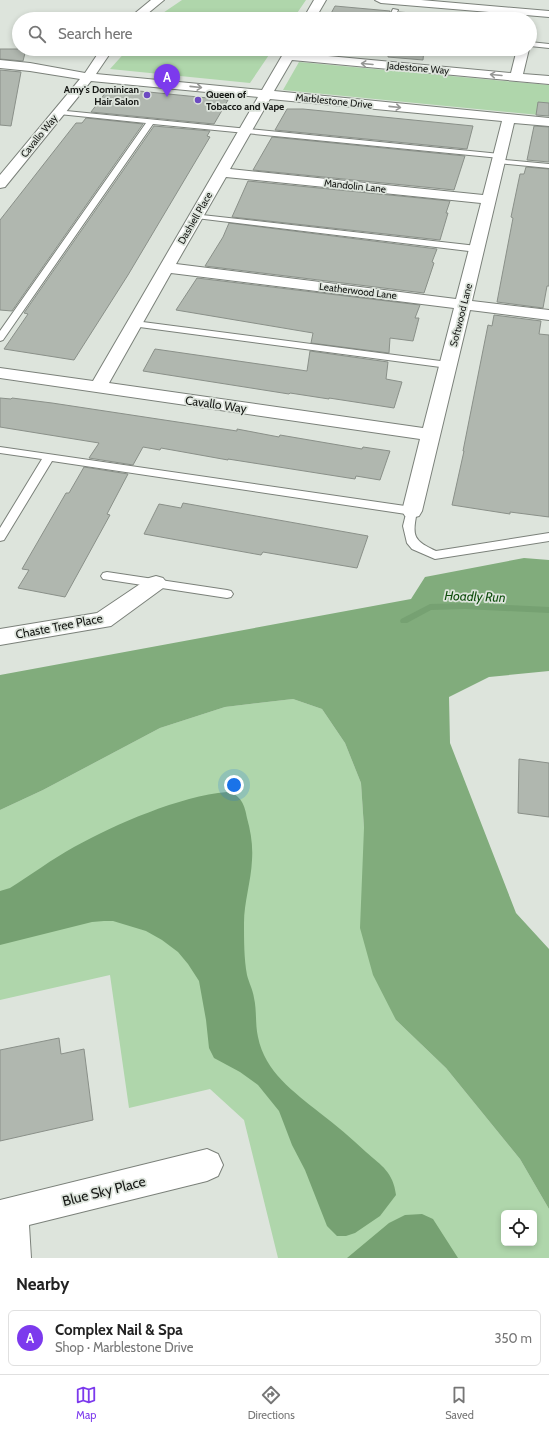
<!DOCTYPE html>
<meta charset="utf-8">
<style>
body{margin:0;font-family:Cabin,sans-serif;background:#f2f2f2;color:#222}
.controls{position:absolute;right:12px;bottom:12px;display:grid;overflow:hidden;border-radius:6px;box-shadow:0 2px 6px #0003}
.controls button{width:36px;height:36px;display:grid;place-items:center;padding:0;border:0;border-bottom:1px solid #e0e0e0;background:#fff;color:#222;font:20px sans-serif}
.you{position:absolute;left:234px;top:785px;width:14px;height:14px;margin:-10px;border:3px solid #fff;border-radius:50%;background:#1a73e8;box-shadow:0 0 0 6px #1a73e833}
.badge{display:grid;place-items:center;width:26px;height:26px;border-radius:50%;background:#7c3aed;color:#fff;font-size:13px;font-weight:700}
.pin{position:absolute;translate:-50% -33px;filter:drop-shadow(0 1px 2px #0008)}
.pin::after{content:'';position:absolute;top:21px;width:14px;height:12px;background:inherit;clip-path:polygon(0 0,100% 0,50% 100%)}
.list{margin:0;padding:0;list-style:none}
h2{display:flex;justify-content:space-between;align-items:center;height:52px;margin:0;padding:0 16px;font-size:17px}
h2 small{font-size:13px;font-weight:400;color:#767676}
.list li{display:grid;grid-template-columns:26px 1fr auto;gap:12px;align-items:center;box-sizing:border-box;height:56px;margin:0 8px 8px;padding:0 8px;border:1px solid #e0e0e0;border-radius:6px}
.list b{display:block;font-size:15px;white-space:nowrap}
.list p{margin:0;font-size:13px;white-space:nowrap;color:#767676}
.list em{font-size:13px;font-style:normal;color:#767676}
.icon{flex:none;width:22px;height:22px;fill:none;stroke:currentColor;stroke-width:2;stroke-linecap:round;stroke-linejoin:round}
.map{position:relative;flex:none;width:549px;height:1258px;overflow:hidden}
.search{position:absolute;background:#fff;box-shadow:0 2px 6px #0003;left:12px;right:12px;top:12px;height:44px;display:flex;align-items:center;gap:10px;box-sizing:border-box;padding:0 14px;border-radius:22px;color:#767676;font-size:15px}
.sheet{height:116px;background:#fff}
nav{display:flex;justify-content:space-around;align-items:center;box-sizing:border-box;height:56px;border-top:1px solid #e0e0e0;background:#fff;font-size:11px;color:#767676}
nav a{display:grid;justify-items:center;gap:2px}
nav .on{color:#7c3aed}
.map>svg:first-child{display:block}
.green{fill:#afd6ab;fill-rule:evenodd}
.forest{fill:#81ac7c}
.water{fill:#76a172}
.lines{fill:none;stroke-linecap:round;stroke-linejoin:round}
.stream{fill:#76a172;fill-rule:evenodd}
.building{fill:#b0b7af;stroke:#8a9089}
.lane-casing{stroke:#7b817a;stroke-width:2}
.street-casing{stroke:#7b817a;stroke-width:2}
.lane{fill:#fff;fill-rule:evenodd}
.street{fill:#fff;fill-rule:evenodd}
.oneway{stroke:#969795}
.poi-dot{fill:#6d4ac2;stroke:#dde4dc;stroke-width:1.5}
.labels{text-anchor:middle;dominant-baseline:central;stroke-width:3.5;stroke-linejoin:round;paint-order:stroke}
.far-street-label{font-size:10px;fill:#151714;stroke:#dde4dc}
.far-poi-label{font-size:10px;font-weight:bold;fill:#151714;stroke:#dde4dc;text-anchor:end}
.street-label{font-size:12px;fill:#151714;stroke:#dde4dc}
.water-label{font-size:13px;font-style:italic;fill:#0e4d0c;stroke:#dde4dc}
.near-street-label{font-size:14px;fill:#151714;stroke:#dde4dc}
</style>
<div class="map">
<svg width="549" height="1258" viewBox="0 0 549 1258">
<rect width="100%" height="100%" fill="#dde4dc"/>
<path class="green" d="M182,0H306L293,19H154Z
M128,49H273L250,83L110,69Z
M299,62L549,85V116L283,90Z
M293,699L322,709L345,743L361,783L364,828L396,1020L446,1068L520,1159L549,1209V1258H278L244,1120L210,1089L129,1108L110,975L0,1000V810L43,790L160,728L225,707ZM504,1213H534V1243H504Z"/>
<path class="forest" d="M524,558L549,560V671L489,677L449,697L450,743L516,913L549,949V1209L520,1159L446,1068L396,1020L373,975L360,928L364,828L361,783L345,743L322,709L293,699L225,707L160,728L43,790L0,810V675L411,599L425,577Z"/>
<path class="water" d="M227,792C241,794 245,806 247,818C251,832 253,846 252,860C251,882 244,902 244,923C244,940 244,959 247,975C249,983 253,990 254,998C257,1011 255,1024 258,1037C265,1072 294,1092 320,1113C336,1125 351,1138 366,1152C382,1166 393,1172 396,1195L380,1216L355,1233L346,1236H337L327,1226L305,1170L292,1145L279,1111L258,1085L240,1072L214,1058L209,1048L206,1020L199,981L188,964L178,952L162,940L146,931L113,921H104L92,922L0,945V891L10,888C31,875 52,859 74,847C116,824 180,796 227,792Z
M422,1214L433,1219L458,1258H347L389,1223L405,1215Z"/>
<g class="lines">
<path class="stream" d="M465,603L549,607V613L465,609L431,610L407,623H401L400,621L401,619L430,604Z"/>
</g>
<path class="building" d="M335,6L390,11L387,19H328Z
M399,12L425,14V19H396Z
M0,49H26L23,61L0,59Z
M323,49H374L373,54Z
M383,49H424L423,60L388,57V55L381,54Z
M0,70L21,72L11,126L0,125Z
M109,88L228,100L214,124L91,112Z
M538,102L549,103V116L536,115Z
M287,109H303L473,126L467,149L275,130Z
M86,118L143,124L12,311L0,310V220L76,123H82Z
M154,126L210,131L207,136L210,137L128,275L74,360L4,349L28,314L24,313Z
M534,126L549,127V162L527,160Z
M272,137L465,156L454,190L253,170Z
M526,167L549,169V286H547L543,308L497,302L513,218L511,217L520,174H524Z
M248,181L450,201L446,213H448L440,240L232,217Z
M229,223L437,249L432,262L434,263L424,293L205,266L223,237Z
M197,278L420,305L415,318H419L413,341L390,338L389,353L311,343L313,333L176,310Z
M494,315L541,321L539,334L549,335V517L510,512V514L452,505L464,451H463L488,325L492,326Z
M155,349L307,371L310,351L388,362L386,379L402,382L394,408L329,398V399L290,393L289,394L143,371Z
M0,398L11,399L12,398L52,403L237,431V429L279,437L280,435L362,449L363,447L390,451L380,480L356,476L355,479L228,459V460L161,448L160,450L143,447L133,465L89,458L99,443L0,427Z
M84,467L128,474L107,514L110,515L65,597L18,588L29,570L22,569L66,493H69Z
M183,503L228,511L368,536L357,568L263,552L261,555L144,534L159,504L181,508Z
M519,759L549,763V817L518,813Z
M59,1038L61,1054L84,1049L93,1120L0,1141V1050Z"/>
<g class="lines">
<g class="lane-casing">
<path id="lane" d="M393,9L398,10L394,19H388Z
M530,42L549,44V48L530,46Z
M376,49H382L379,54L377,55L374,53Z
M56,110L500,154L504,156L500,158L153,124L3,340L0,341V331L146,123L59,114H56Z
M495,159L549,164V168L498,163H495Z
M193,214L477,246L481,249L477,252L196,218H193Z
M135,321L448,362L453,365L448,368L132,326L130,324L132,322Z
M0,447L412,507L416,508L417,511C412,537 413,540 436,551L549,533V541L435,559L412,549L407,543L403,526L406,514L52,461L4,540L0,541V528L42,459L0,453Z
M107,572L227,590L231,591L233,594L231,597L227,598L103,579L101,576L103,573Z"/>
</g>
<g class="street-casing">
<path id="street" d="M151,0H164L141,19H128Z
M314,0H326L315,19H303Z
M375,0H421L549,11V17L381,3Z
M101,49H113L96,74L262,90L286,49H298L296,53L511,73L517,49H529L523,74L549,76V84L292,60L274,91L549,118V126L514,123L472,301L549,310V320L470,310L422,511L419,516L412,518L405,516L402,511L420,439L0,378V368L93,381L258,97L91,81L5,187L0,188V175L80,79L30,71L0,68V60L30,63L85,73ZM270,99L502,121L483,195L230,169ZM226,177L481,203L456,299L176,264ZM171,273L454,308L423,428L109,383Z
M156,576L163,578L167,583L163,588L111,626L0,645V629L97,613L149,578Z
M207,1149L218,1154L223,1165L218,1176L207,1181L29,1225L31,1258H0V1200Z"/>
</g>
<use href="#lane" class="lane"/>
<use href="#street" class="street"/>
</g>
<defs><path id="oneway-shaft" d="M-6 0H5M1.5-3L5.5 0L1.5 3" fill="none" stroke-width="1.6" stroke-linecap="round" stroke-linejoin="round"/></defs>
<g class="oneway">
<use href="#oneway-shaft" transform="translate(367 64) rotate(-175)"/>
<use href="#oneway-shaft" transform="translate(496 75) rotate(-175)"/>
<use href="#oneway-shaft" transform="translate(196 87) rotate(6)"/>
<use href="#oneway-shaft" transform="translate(395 107) rotate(6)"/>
</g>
<g class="poi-dot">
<circle cx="147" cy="95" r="4"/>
<circle cx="198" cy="100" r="4"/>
</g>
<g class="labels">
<g class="far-street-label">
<text transform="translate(418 68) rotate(5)">Jadestone Way</text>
<text transform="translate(334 101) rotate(6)">Marblestone Drive</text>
<text transform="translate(39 136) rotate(-51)">Cavallo Way</text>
<text transform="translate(355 186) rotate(6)">Mandolin Lane</text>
<text transform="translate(195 218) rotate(-60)">Dashiell Place</text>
<text transform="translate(358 291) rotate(7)">Leatherwood Lane</text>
<text transform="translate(461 315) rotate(-76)">Softwood Lane</text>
</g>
<g class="far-poi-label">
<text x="139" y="89">Amy's Dominican<tspan x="139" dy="12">Hair Salon</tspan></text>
<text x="206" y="94" text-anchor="start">Queen of<tspan x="206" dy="12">Tobacco and Vape</tspan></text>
</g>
<g class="street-label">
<text transform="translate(216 404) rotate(8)">Cavallo Way</text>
<text transform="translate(59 626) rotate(-11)">Chaste Tree Place</text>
</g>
<g class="water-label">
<text transform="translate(475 596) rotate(2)">Hoadly Run</text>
</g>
<g class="near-street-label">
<text transform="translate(104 1191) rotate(-14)">Blue Sky Place</text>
</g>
</g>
</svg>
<div class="controls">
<button><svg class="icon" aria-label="locate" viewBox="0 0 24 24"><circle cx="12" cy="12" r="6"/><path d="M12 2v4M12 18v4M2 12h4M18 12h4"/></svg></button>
</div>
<div class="you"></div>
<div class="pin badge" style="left:167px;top:97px">A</div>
<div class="search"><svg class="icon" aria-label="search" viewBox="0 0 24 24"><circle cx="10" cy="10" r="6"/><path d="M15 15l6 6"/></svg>Search here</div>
</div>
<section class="sheet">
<h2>Nearby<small></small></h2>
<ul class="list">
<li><span class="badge">A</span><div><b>Complex Nail &amp; Spa</b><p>Shop · Marblestone Drive</p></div><em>350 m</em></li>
</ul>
</section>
<nav>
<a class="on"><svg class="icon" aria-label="map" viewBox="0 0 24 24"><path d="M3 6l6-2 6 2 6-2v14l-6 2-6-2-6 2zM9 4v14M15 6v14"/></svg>Map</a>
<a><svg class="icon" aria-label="directions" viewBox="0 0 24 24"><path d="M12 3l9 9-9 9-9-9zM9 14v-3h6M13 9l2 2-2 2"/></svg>Directions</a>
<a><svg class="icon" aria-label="saved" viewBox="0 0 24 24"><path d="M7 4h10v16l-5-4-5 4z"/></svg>Saved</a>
</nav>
